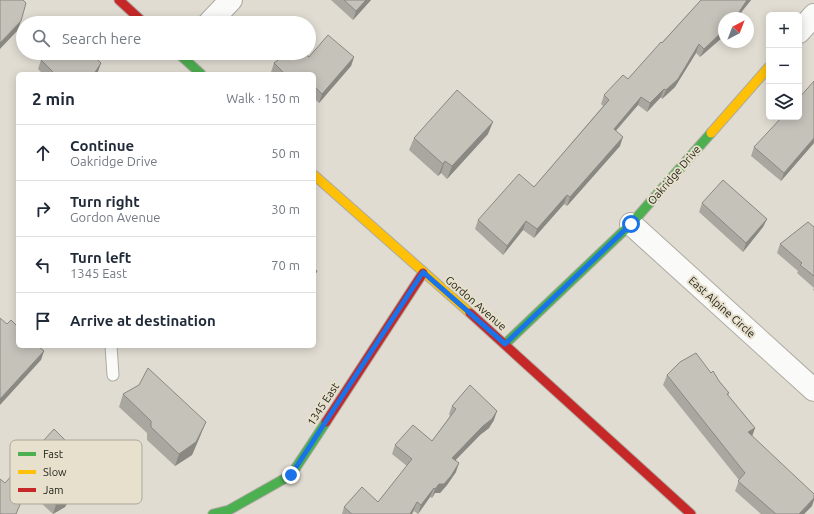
<!DOCTYPE html>
<meta charset="utf-8">
<style>
body{margin:0;font-family:Ubuntu,sans-serif;background:#f6f6f7;color:#1f2937}
.controls{position:absolute;right:12px;top:12px;display:grid;overflow:hidden;border-radius:6px;box-shadow:0 2px 10px #0003}
.controls button{width:36px;height:36px;display:grid;place-items:center;padding:0;border:0;border-bottom:1px solid #e0e1e3;background:#fff;color:#1f2937;font:20px sans-serif}
.compass{position:absolute;left:718px;top:12px;width:36px;height:36px;border-radius:50%;background:#fff;box-shadow:0 2px 10px #0003;rotate:42deg}
.stop{position:absolute;width:12px;height:12px;margin:-9px;border:3px solid #1a73e8;border-radius:50%;background:#fff}
.stop.end{background:#1a73e8;border-color:#fff;box-shadow:0 1px 4px #0008}
.list{margin:0;padding:0;list-style:none}
h2{display:flex;justify-content:space-between;align-items:center;height:52px;margin:0;padding:0 16px;font-size:17px}
h2 small{font-size:13px;font-weight:400;color:#747a83}
.list li{display:grid;grid-template-columns:26px 1fr auto;gap:12px;align-items:center;box-sizing:border-box;height:56px;padding:0 16px;border-top:1px solid #e0e1e3}
.list b{display:block;font-size:15px;white-space:nowrap}
.list p{margin:0;font-size:13px;white-space:nowrap;color:#747a83}
.list em{font-size:13px;font-style:normal;color:#747a83}
.icon{flex:none;width:22px;height:22px;fill:none;stroke:currentColor;stroke-width:2;stroke-linecap:round;stroke-linejoin:round}
.map{position:relative;flex:none;width:814px;height:514px;overflow:hidden}
.search{position:absolute;background:#fff;box-shadow:0 2px 10px #0003;left:16px;top:16px;width:300px;height:44px;display:flex;align-items:center;gap:10px;box-sizing:border-box;padding:0 14px;border-radius:22px;color:#747a83;font-size:15px}
.panel{position:absolute;background:#fff;box-shadow:0 2px 10px #0003;left:16px;top:72px;width:300px;height:276px;border-radius:6px}
.map>svg:first-child{display:block}
.lines{fill:none;stroke-linecap:round;stroke-linejoin:round}
.lane-casing{stroke:#adaaa2;stroke-width:13}
.street-casing{stroke:#adaaa2;stroke-width:24}
.fast-casing{stroke:#adaaa2;stroke-width:11}
.slow-casing{stroke:#adaaa2;stroke-width:11}
.jam-casing{stroke:#adaaa2;stroke-width:11}
.lane{stroke:#fafaf8;stroke-width:11}
.street{stroke:#fafaf8;stroke-width:22}
.fast{stroke:#4caf50;stroke-width:9}
.slow{stroke:#ffc107;stroke-width:9}
.jam{stroke:#c62828;stroke-width:9}
.wall{fill:#a9a7a0}
.shaded-wall{fill:#8a8882}
.building{fill:#c5c2ba;stroke:#8a8882}
.route{stroke:#1a73e8;stroke-width:5}
.labels{text-anchor:middle;dominant-baseline:central;stroke-width:4;stroke-linejoin:round;paint-order:stroke}
.street-label{font-size:11px;fill:#25231b;stroke:#e6e0cc}
.key{fill:#e6e0cc;stroke:#aca797;stroke-width:1}
.key-label{font-size:11px;fill:#25231b}
</style>
<div class="map">
<svg width="814" height="514" viewBox="0 0 814 514">
<rect width="100%" height="100%" fill="#e0dcd2"/>
<g class="lines">
<g class="lane-casing">
<path id="lane" d="M111,346L113,375"/>
</g>
<g class="street-casing">
<path id="street" d="M209,23L231,0
M799,32L814,15
M631,224L814,390"/>
</g>
<g class="fast-casing">
<path id="fast" d="M178,53L201,74
M505,344L631,224L711,133
M213,514L229,510L291,475L326,422"/>
</g>
<g class="slow-casing">
<path id="slow" d="M711,133L769,67
M314,175L470,313"/>
</g>
<g class="jam-casing">
<path id="jam" d="M119,0L144,23
M470,313L691,514
M326,422L423,273"/>
</g>
<use href="#lane" class="lane"/>
<use href="#street" class="street"/>
<use href="#fast" class="fast"/>
<use href="#slow" class="slow"/>
<use href="#jam" class="jam"/>
</g>
<path class="wall" d="M331,0H371L353,20Z
M701,0H751L743,10L724,18V36L700,57L696,53L675,87L662,99L661,97L647,112L638,105L616,131L620,146L567,206L564,204L534,238L523,230L503,255L475,229L478,220L534,187L603,106L601,104L604,95L628,79Z
M309,57H354L351,66L319,103L314,98V74H273L271,72L274,63Z
M41,60L101,63L97,74H43L38,69Z
M488,134L447,179L441,173L438,176L409,150L414,138Z
M814,143L781,181L751,156L754,147Z
M702,203L767,219L763,227L743,252L699,212Z
M814,227V291L813,290L814,288L797,273L798,271L777,253L780,244Z
M667,375L719,381L729,393L728,396L755,428L752,436L812,506L804,514H761L735,491L739,480L663,385Z
M123,394L201,434L192,455L175,466L147,440V433L119,407Z
M452,406L494,420L489,428L480,435L455,460L456,472L447,485L440,493H435L432,498L430,497L418,514L414,511L412,514H342L344,507L378,502L407,466L392,454L395,445L432,441L450,416L449,414Z
M69,444L80,452L79,457L82,475L79,483L65,507L53,514L26,489L5,483Z"/>
<path class="shaded-wall" d="M366,0H371L353,20L356,11Z
M747,0H751L743,10L738,18H735Z
M21,21L18,30L0,49V43Z
M724,30V36L700,57L704,49Z
M699,44L696,53L675,87L662,99L666,90Z
M354,57L351,66L319,103L322,94Z
M101,63L97,74H94Z
M664,89L661,97L647,112L650,103Z
M641,97L638,105L610,137L614,129Z
M493,122L488,134L447,179L452,166Z
M623,137L620,146L567,206L570,197Z
M814,138V143L781,181L784,173Z
M445,161L441,173L438,176L443,164Z
M567,195L564,204L534,238L537,229Z
M767,219L763,227L743,252L746,243Z
M526,221L523,230L503,255L507,246Z
M44,351L41,360L0,405V399Z
M497,411L494,420L489,428L480,435L449,467L452,458Z
M206,422L201,434L192,455L175,466L179,454Z
M755,428L751,439L748,432Z
M459,463L456,472L447,485L440,493H435L432,498L435,489L439,484Z
M82,475L79,483L65,507L53,514L56,505Z
M434,488L430,497L418,514L421,505Z
M814,498V500L812,506L804,514H799Z
M417,502L412,514H410Z"/>
<path class="building" d="M0,0H23L26,3L21,21L0,43Z
M344,0H366L356,11Z
M701,0H747L735,18H724V30L704,49L699,44L678,79L666,90L664,89L650,103L641,97L614,129L623,137L570,197L567,195L537,229L526,221L507,246L478,220L519,174L534,187L609,100L604,95L623,75L628,79L661,42L662,43Z
M328,35L354,57L322,94L314,86V74H285L274,63L285,55L286,53H304L309,57Z
M49,53H90L101,63L94,74H55L41,60Z
M814,81V138L784,173L754,147L782,117H799V98Z
M457,90L493,122L452,166L445,161L443,164L414,138Z
M723,180L767,219L746,243L702,203Z
M808,222L814,227V276L800,265L802,263L780,244Z
M314,268L317,271L314,276Z
M0,318L7,324L11,320L18,327V346H38L44,351L0,399Z
M696,353L711,373L713,371L719,381L729,393L727,394L755,428L748,432L814,494V498L799,514H776L738,481L745,473L667,375L680,362Z
M148,368L206,422L196,442L179,454L151,427V421L123,394L139,385Z
M470,385L497,411L492,419L483,426L452,458L459,463L451,476L444,484H439L435,489L434,488L421,505L417,502L410,514H352L344,507L362,487L378,502L412,459L395,445L413,425L432,441L456,409L452,406Z
M54,429L69,444L80,452L77,455L85,462L82,475L68,498L56,505L30,481L16,514H0V479L5,483Z"/>
<g class="lines">
<path class="route" d="M291,475L423,272L505,344L631,224"/>
</g>
<g class="labels">
<g class="street-label">
<text transform="translate(674 175) rotate(-49)">Oakridge Drive</text>
<text transform="translate(476 303) rotate(41)">Gordon Avenue</text>
<text transform="translate(722 307) rotate(42)">East Alpine Circle</text>
<text transform="translate(323 404) rotate(-57)">1345 East</text>
</g>
</g>
<rect x="10" y="440" width="132" height="64" rx="6" class="key"/>
<rect x="18" y="452" width="18" height="4" fill="#4caf50"/>
<rect x="18" y="470" width="18" height="4" fill="#ffc107"/>
<rect x="18" y="488" width="18" height="4" fill="#c62828"/>
<g class="key-label">
<text x="43" y="458">Fast</text>
<text x="43" y="476">Slow</text>
<text x="43" y="494">Jam</text>
</g>
</svg>
<div class="controls">
<button>+</button>
<button>−</button>
<button><svg class="icon" aria-label="layers" viewBox="0 0 24 24"><path d="M12 4l9 5-9 5-9-5zM3 14l9 5 9-5"/></svg></button>
</div>
<svg class="compass" viewBox="-18 -18 36 36"><path d="M0-13l5 13h-10z" fill="#e53935"/><path d="M0 13l5-13h-10z" fill="#747a83"/></svg>
<div class="stop" style="left:631px;top:224px"></div>
<div class="stop end" style="left:291px;top:475px"></div>
<div class="search"><svg class="icon" aria-label="search" viewBox="0 0 24 24"><circle cx="10" cy="10" r="6"/><path d="M15 15l6 6"/></svg>Search here</div>
<section class="panel">
<h2>2 min<small>Walk · 150 m</small></h2>
<ul class="list">
<li><svg class="icon" aria-label="ahead" viewBox="0 0 24 24"><path d="M12 20V5M6 11l6-6 6 6"/></svg><div><b>Continue</b><p>Oakridge Drive</p></div><em>50 m</em></li>
<li><svg class="icon" aria-label="right" viewBox="0 0 24 24"><path d="M7 20v-9h11M14 6l5 5-5 5"/></svg><div><b>Turn right</b><p>Gordon Avenue</p></div><em>30 m</em></li>
<li><svg class="icon" aria-label="left" viewBox="0 0 24 24"><path d="M17 20v-9H6M10 6l-5 5 5 5"/></svg><div><b>Turn left</b><p>1345 East</p></div><em>70 m</em></li>
<li><svg class="icon" aria-label="arrive" viewBox="0 0 24 24"><path d="M6 21V4h12l-3 4 3 4H6"/></svg><div><b>Arrive at destination</b></div></li>
</ul>
</section>
</div>
